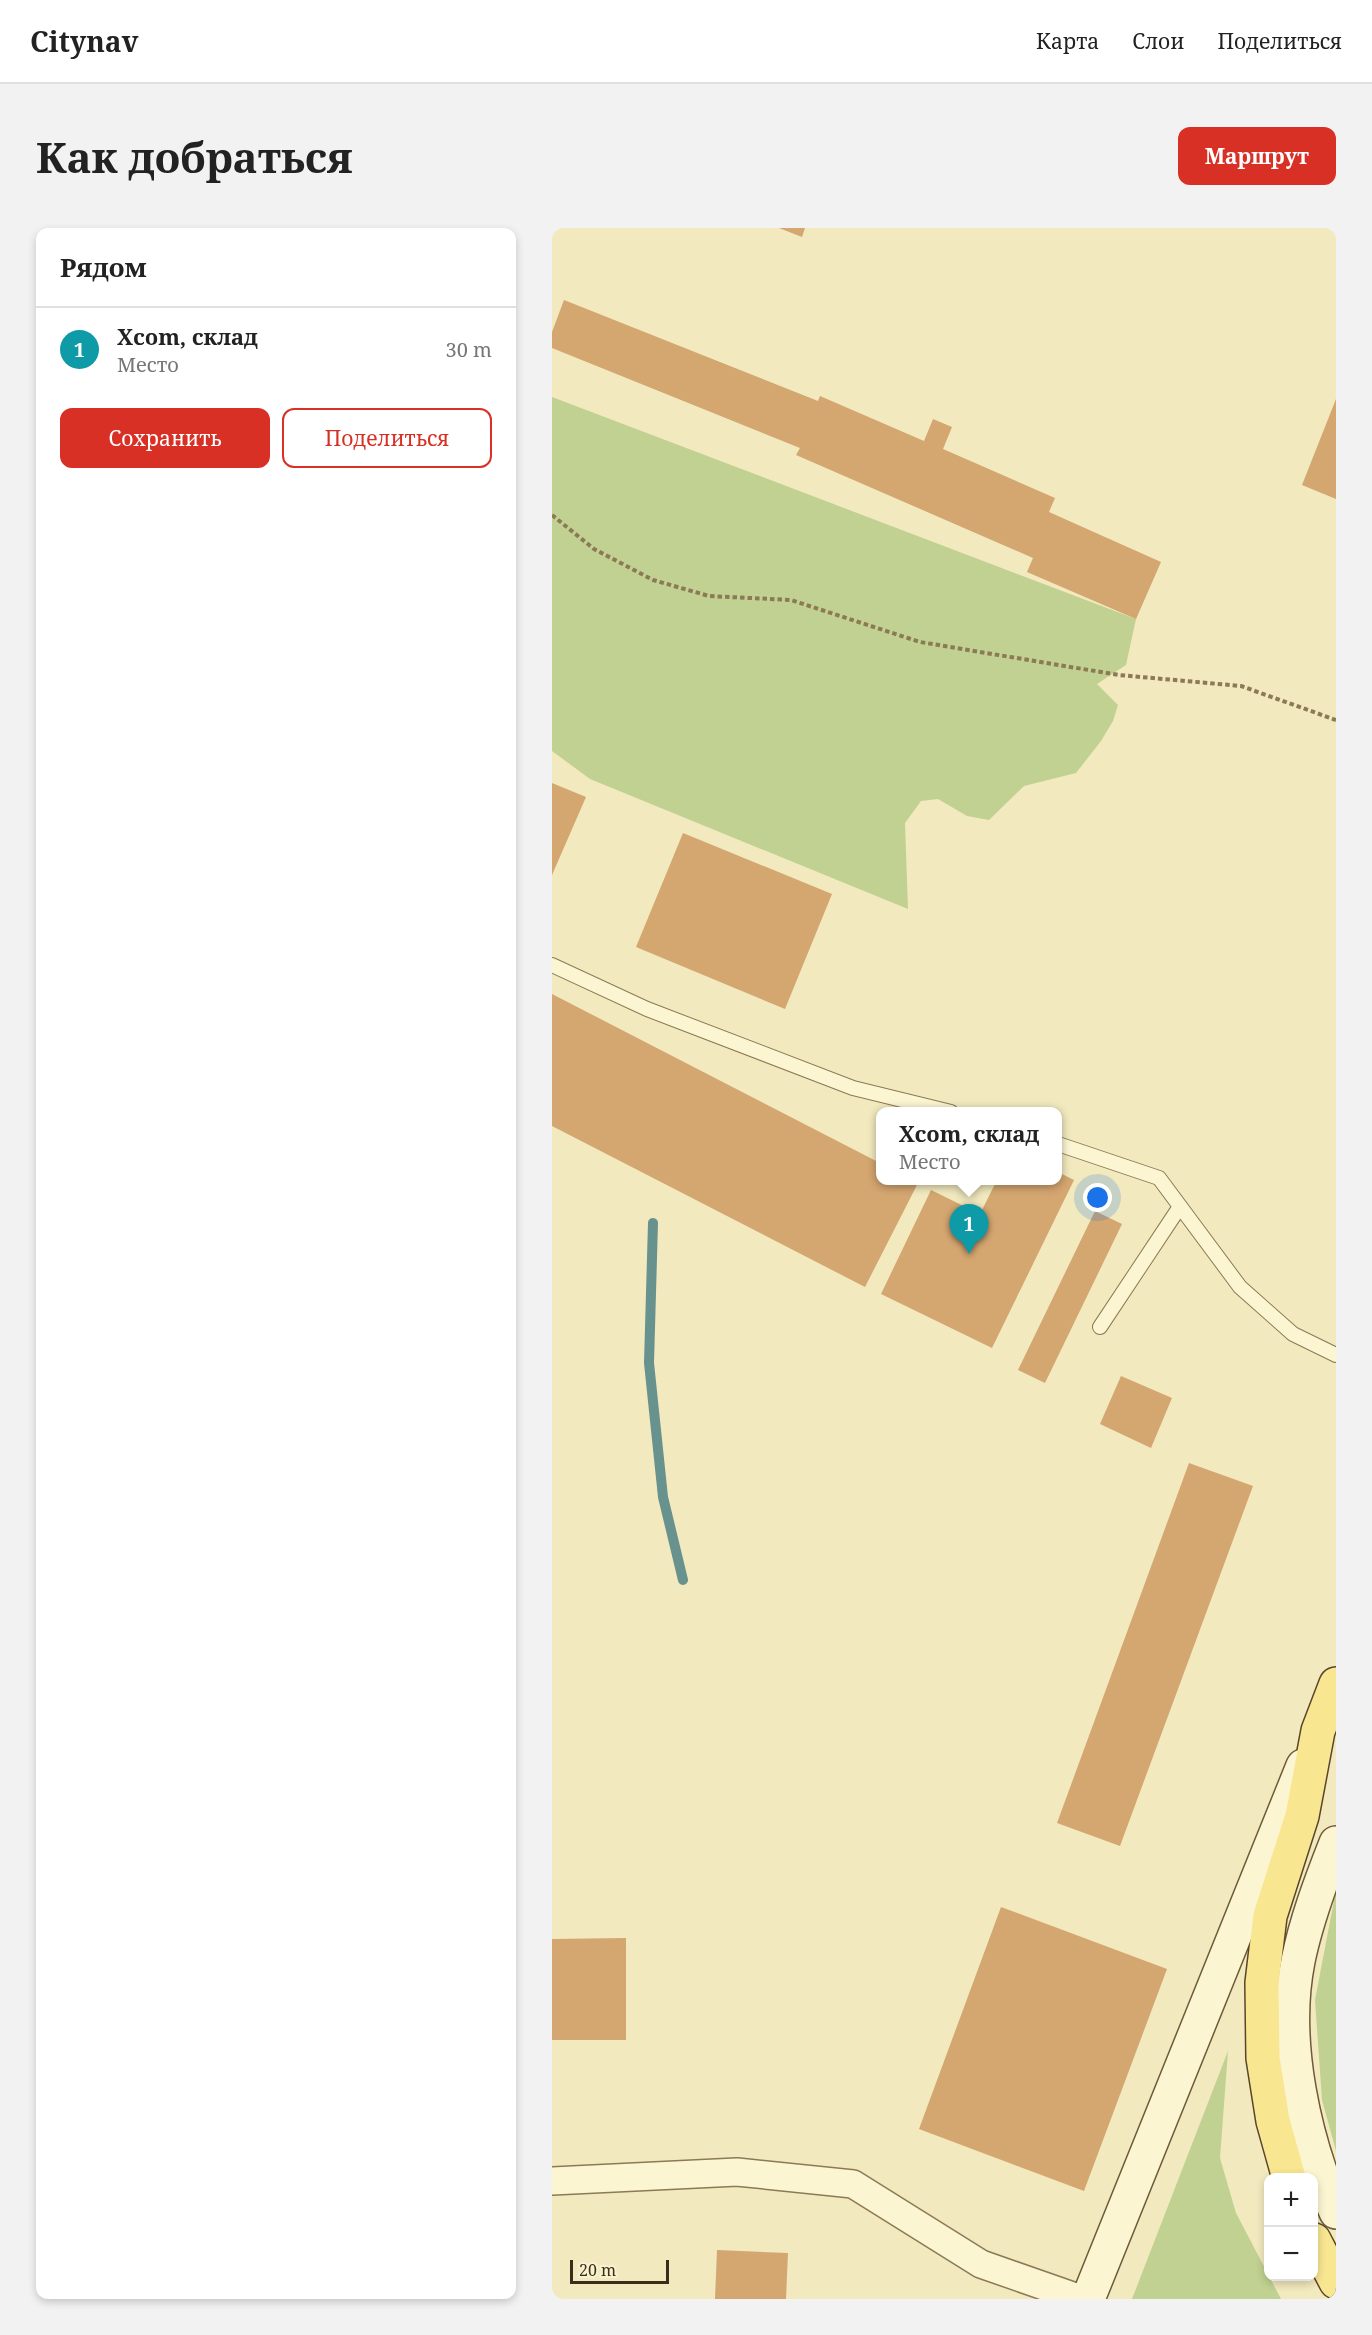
<!DOCTYPE html>
<html lang="ru">
<meta charset="utf-8">
<style>
body{margin:0;font-family:"Noto Serif",serif;background:#f2f2f2;color:#222}
.controls{position:absolute;right:18px;bottom:18px;display:grid;overflow:hidden;border-radius:12px;box-shadow:0 3px 9px #0003}
.controls button{width:54px;height:54px;display:grid;place-items:center;padding:0;border:0;border-bottom:2px solid #e0e0e0;background:#fff;color:#222;font:30px sans-serif}
.scale{position:absolute;left:18px;bottom:15px;width:99px;box-sizing:border-box;padding-left:6px;border:3px solid #3a2e1b;border-top:0;font-size:16px;line-height:21px;white-space:nowrap;color:#3a2e1b;-webkit-text-stroke:4px #f9f2ce;paint-order:stroke}
.you{position:absolute;left:546px;top:970px;width:21px;height:21px;margin:-15px;border:4px solid #fff;border-radius:50%;background:#1a73e8;box-shadow:0 0 0 9px #1a73e833}
.badge{display:grid;place-items:center;width:39px;height:39px;border-radius:50%;background:#d93025;color:#fff;font-size:20px;font-weight:700}
.pin{position:absolute;translate:-50% -50px;filter:drop-shadow(0 2px 3px #0008)}
.pin::after{content:'';position:absolute;top:32px;width:21px;height:18px;background:inherit;clip-path:polygon(0 0,100% 0,50% 100%)}
.popup{position:absolute;left:324px;top:879px;width:186px;height:78px;box-sizing:border-box;display:grid;place-content:center;border-radius:12px;background:#fff;filter:drop-shadow(0 2px 4px #0005);font-size:20px;white-space:nowrap;color:#767676}
.popup b{font-size:22px;color:#222}
.popup::after{content:'';position:absolute;left:50%;top:100%;margin-left:-12px;border:12px solid transparent;border-top-color:#fff}
.list{margin:0;padding:0;list-style:none}
h2{display:flex;justify-content:space-between;align-items:center;height:78px;margin:0;padding:0 24px;font-size:26px}
h2 small{font-size:20px;font-weight:400;color:#767676}
.list li{display:grid;grid-template-columns:39px 1fr auto;gap:18px;align-items:center;box-sizing:border-box;height:84px;padding:0 24px;border-top:2px solid #e0e0e0}
.list b{display:block;font-size:22px;white-space:nowrap}
.list p{margin:0;font-size:20px;white-space:nowrap;color:#767676}
.list em{font-size:20px;font-style:normal;color:#767676}
.actions{display:flex;gap:12px;padding:18px 24px}
.actions a{flex:1;padding:14px 0;border:2px solid #d93025;border-radius:12px;text-align:center;font-size:21px;color:#d93025}
.actions .main{background:#d93025;color:#fff}
.map{position:relative;flex:none;width:784px;height:2071px;overflow:hidden;border-radius:12px}
header{display:flex;align-items:center;gap:36px;box-sizing:border-box;height:84px;padding:0 30px;background:#fff;border-bottom:2px solid #e0e0e0}
header strong{font-size:28px}
nav{display:flex;gap:33px;margin-inline-start:auto;font-size:21px}
.intro{display:flex;align-items:center;justify-content:space-between;box-sizing:border-box;height:144px;padding:0 36px}
h1{margin:0;font-size:42px}
.button{padding:15px 27px;border-radius:12px;background:#d93025;color:#fff;font-size:21px;font-weight:700}
main{display:flex;gap:36px;padding:0 36px}
aside{flex:1;background:#fff;border-radius:12px;box-shadow:0 3px 9px #0003}
.map>svg:first-child{display:block}
.green{fill:#c1d191}
.lines{fill:none;stroke-linecap:round;stroke-linejoin:round}
.stream{stroke:#68928d;stroke-width:10}
.building{fill:#d4a670}
.lane-casing{stroke:#8c7955;stroke-width:16}
.street-casing{stroke:#8c7955;stroke-width:30}
.secondary-casing{stroke:#6e5a38;stroke-width:36}
.primary-casing{stroke:#59462a;stroke-width:36}
.path{stroke:#8c7955;stroke-width:4;stroke-dasharray:4.5 3;stroke-linecap:butt}
.lane{stroke:#fcf5d2;stroke-width:14}
.street{stroke:#fcf5d2;stroke-width:27}
.secondary{stroke:#fcf5d2;stroke-width:33}
.primary{stroke:#f9e691;stroke-width:33}
</style>
<header>
<strong>Citynav</strong>
<nav><a>Карта</a><a>Слои</a><a>Поделиться</a></nav>
</header>
<div class="intro"><h1>Как добраться</h1><a class="button">Маршрут</a></div>
<main>
<aside>
<h2>Рядом<small></small></h2>
<ul class="list">
<li><span class="badge" style="background:#0f9aa8">1</span><div><b>Xсom, склад</b><p>Место</p></div><em>30 m</em></li>
</ul>
<div class="actions"><a class="main">Сохранить</a><a>Поделиться</a></div>
</aside>
<div class="map">
<svg width="784" height="2071" viewBox="0 0 784 2071">
<rect width="100%" height="100%" fill="#f2e9be"/>
<path class="green" d="M0,169L584,391L574,437L545,456L566,477L561,493L549,513L524,545L472,558L437,592L415,588L386,571L369,573L353,595L356,681L38,551L0,523Z
M784,1662V1923L770,1872L763,1772Z
M676,1823L668,1930L684,1985L729,2071H580Z"/>
<g class="lines">
<path class="stream" d="M101,995L97,1135L111,1269L131,1352"/>
</g>
<path class="building" d="M227,0H253L250,9Z
M12,72L266,173L268,168L372,213L381,191L400,199L391,221L503,270L497,284L609,334L584,391L475,344L481,330L244,227L248,220L0,120V104Z
M784,171V271L750,257Z
M0,555L34,569L0,647Z
M131,605L280,666L233,781L84,719Z
M0,766L328,935V952L366,955L313,1059L0,898Z
M506,944L522,952L440,1120L329,1066L379,962L428,986L445,952H506Z
M543,983L570,996L493,1155L466,1142Z
M569,1148L620,1170L599,1220L548,1196Z
M637,1235L701,1258L568,1618L505,1595Z
M449,1679L615,1741L532,1963L367,1901Z
M74,1710V1812H0V1711Z
M165,2022L236,2025L234,2071H163Z"/>
<g class="lines">
<g class="lane-casing">
<path id="lane" d="M0,737L95,781L301,860L399,884
M506,916L607,950L688,1059L741,1106L784,1127
M548,1099L627,980"/>
</g>
<g class="street-casing">
<path id="street" d="M0,1953L185,1944L301,1956L429,2036L529,2071"/>
</g>
<g class="secondary-casing">
<path id="secondary" d="M784,1615C769,1653 754,1693 746,1733C730,1813 752,1911 784,1984
M536,2071L751,1538"/>
</g>
<g class="primary-casing">
<path id="primary" d="M737,1950L721,1893L711,1830L710,1755L718,1688L750,1588L766,1503L784,1456
M762,2012L784,2054"/>
</g>
<path class="path" d="M0,287L42,321L101,352L157,368L239,372L368,414L567,447L689,458L784,492"/>
<use href="#lane" class="lane"/>
<use href="#street" class="street"/>
<use href="#secondary" class="secondary"/>
<use href="#primary" class="primary"/>
</g>
</svg>
<div class="controls">
<button>+</button>
<button>−</button>
</div>
<div class="scale">20 m</div>
<div class="you"></div>
<div class="pin badge" style="left:417px;top:1026px;background:#0f9aa8">1</div>
<div class="popup"><b>Xсom, склад</b>Место</div>
</div>
</main>
